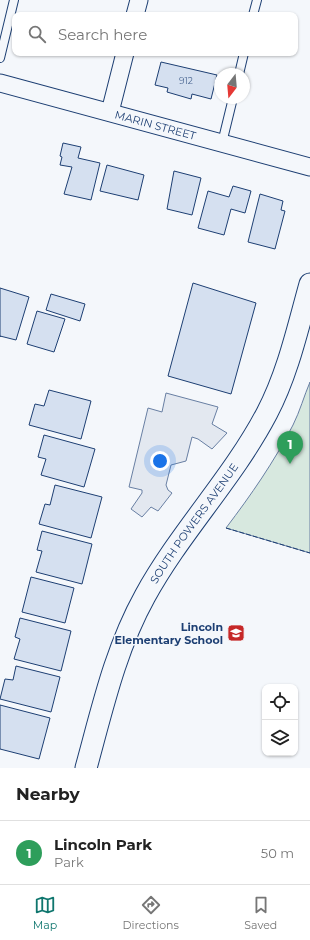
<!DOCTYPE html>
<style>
body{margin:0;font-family:Montserrat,sans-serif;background:#f2f2f2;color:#222}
.controls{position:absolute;right:12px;bottom:12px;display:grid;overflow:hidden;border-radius:8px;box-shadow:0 1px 3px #0004}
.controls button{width:36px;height:36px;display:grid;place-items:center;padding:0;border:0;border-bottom:1px solid #e0e0e0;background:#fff;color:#222;font:20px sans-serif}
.compass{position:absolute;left:214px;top:68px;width:36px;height:36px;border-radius:50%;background:#fff;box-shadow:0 1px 3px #0004;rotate:196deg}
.you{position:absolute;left:160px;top:461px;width:14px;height:14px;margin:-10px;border:3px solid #fff;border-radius:50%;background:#1a73e8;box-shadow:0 0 0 6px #1a73e833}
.badge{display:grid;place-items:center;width:26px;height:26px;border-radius:50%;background:#0f766e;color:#fff;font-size:13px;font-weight:700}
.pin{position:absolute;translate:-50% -33px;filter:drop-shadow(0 1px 2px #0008)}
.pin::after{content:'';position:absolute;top:21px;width:14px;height:12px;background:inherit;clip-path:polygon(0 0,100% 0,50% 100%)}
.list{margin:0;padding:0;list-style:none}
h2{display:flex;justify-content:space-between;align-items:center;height:52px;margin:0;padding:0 16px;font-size:17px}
h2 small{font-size:13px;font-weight:400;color:#767676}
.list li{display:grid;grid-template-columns:26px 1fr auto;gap:12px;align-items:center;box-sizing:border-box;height:64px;padding:0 16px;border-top:1px solid #e0e0e0}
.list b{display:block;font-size:15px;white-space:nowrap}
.list p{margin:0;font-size:13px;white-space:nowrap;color:#767676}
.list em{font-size:13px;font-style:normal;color:#767676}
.icon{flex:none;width:22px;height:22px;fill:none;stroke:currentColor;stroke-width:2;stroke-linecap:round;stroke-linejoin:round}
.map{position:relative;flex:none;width:310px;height:768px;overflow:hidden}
.search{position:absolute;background:#fff;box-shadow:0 1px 3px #0004;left:12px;right:12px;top:12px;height:44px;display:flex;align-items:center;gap:10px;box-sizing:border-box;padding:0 14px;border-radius:8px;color:#767676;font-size:15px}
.sheet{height:116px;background:#fff}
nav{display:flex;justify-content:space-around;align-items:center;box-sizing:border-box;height:56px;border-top:1px solid #e0e0e0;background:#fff;font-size:11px;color:#767676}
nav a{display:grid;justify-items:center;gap:2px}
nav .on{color:#0f766e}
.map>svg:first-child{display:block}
.green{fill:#d7e8df;stroke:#687fa3}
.parking{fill:#e3e8f0;stroke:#687fa3}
.building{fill:#d5e0f0;stroke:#1d3f73}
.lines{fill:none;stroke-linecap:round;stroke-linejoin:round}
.service-casing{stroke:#1d3f73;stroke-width:10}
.minor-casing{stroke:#1d3f73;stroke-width:19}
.tertiary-casing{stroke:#1d3f73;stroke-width:23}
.service{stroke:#f4f7fb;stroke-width:8}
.minor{stroke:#f4f7fb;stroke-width:17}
.tertiary{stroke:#f4f7fb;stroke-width:21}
.fence{stroke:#1d3f73;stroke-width:1;stroke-dasharray:5 2;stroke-linecap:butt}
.labels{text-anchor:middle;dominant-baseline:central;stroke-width:3;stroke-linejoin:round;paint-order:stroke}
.number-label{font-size:9px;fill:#4b6792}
.street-label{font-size:11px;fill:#1d3f73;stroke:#f4f7fb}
.poi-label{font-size:11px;font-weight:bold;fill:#1d3f73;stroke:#f4f7fb;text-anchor:end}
</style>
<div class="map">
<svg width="310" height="768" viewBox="0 0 310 768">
<rect width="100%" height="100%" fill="#f4f7fb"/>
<path class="green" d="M310,382V553L226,528C251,495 274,462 293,425C300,411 304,396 310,382Z"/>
<path class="parking" d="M166,393L218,407L212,424L227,433L212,449L198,439L192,437L186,461L171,465L166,485L168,490L172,493L158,511L151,507L142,517L131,509L142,493V490L129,487L148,408L162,412Z"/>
<path class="building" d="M161,62L217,75L211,99L192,94L191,99L167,92L168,88L155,85Z
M63,143L81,147L78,158L100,163L91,200L64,194L72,167L60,165L62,157L60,156Z
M107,165L144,175L138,200L100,191Z
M174,171L201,178L192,215L167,209Z
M233,186L251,191L245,213L231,209L224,235L198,228L208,191L229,197Z
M260,194L283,201L281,210L285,211L275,249L248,242Z
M193,283L256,303L231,394L168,376Z
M0,288L29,297L16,340L0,336V337Z
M51,294L85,304L80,321L46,310Z
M37,311L65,319L54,352L27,344Z
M49,390L91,401L81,439L29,425L35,404L44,406Z
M44,435L95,449L84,487L41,475L46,459L38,457Z
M55,485L102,497L91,538L39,524L45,504L50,505Z
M42,531L92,544L82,584L36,572L42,551L37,550Z
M31,577L74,588L65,623L22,612Z
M20,618L71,631L61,671L14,659L20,639L15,637Z
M16,666L60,677L51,712L0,699L5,679L13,680Z
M0,705L50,718L39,759L0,749Z"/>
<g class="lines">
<g class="service-casing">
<path id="service" d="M253,15L257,0
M0,58L14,0
M239,74L244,53
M222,143L233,98"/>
</g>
<g class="minor-casing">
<g id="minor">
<path d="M135,15L139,0"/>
<path id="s1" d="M0,83L310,167"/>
<path d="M110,112L125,53"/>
</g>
</g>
<g class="tertiary-casing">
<g id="tertiary">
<path id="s2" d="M86,768C102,710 115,650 145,596C180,532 233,478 267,413C288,373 298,327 310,284"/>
</g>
</g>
<use href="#service" class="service"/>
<use href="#minor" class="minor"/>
<use href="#tertiary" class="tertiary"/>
<path class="fence" d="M226,528L310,553"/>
</g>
<defs>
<g id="school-square" transform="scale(0.9)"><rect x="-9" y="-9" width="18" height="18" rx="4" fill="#c62828" stroke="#f4f7fb"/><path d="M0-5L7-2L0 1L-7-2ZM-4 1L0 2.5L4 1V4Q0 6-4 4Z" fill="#fff"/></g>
</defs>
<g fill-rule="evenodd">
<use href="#school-square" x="236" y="633"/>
</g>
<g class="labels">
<g class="number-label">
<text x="186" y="80">912</text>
</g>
<g class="street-label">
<text stroke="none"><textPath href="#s1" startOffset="161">MARIN STREET</textPath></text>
<text stroke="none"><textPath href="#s2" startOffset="270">SOUTH POWERS AVENUE</textPath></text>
</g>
<g class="poi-label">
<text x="223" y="627">Lincoln<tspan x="223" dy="13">Elementary School</tspan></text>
</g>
</g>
</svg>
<div class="controls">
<button><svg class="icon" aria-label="locate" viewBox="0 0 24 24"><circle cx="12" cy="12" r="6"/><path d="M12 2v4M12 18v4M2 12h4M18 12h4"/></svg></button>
<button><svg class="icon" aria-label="layers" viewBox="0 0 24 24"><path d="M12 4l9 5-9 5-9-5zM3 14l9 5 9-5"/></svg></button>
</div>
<svg class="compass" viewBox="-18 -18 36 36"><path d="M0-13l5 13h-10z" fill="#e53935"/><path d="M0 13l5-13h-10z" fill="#767676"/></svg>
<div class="you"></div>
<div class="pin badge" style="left:290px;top:464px;background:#2e9e5b">1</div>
<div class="search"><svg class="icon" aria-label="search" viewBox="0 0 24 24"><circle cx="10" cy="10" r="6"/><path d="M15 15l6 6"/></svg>Search here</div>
</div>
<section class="sheet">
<h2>Nearby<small></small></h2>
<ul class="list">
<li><span class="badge" style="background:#2e9e5b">1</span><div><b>Lincoln Park</b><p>Park</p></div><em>50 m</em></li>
</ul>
</section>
<nav>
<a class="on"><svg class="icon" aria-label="map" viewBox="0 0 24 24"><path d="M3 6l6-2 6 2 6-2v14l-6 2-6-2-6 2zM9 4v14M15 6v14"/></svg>Map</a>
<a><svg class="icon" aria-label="directions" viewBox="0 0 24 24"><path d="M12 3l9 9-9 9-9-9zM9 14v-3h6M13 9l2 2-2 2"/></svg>Directions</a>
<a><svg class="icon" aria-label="saved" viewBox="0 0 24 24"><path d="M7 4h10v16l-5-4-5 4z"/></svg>Saved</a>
</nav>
